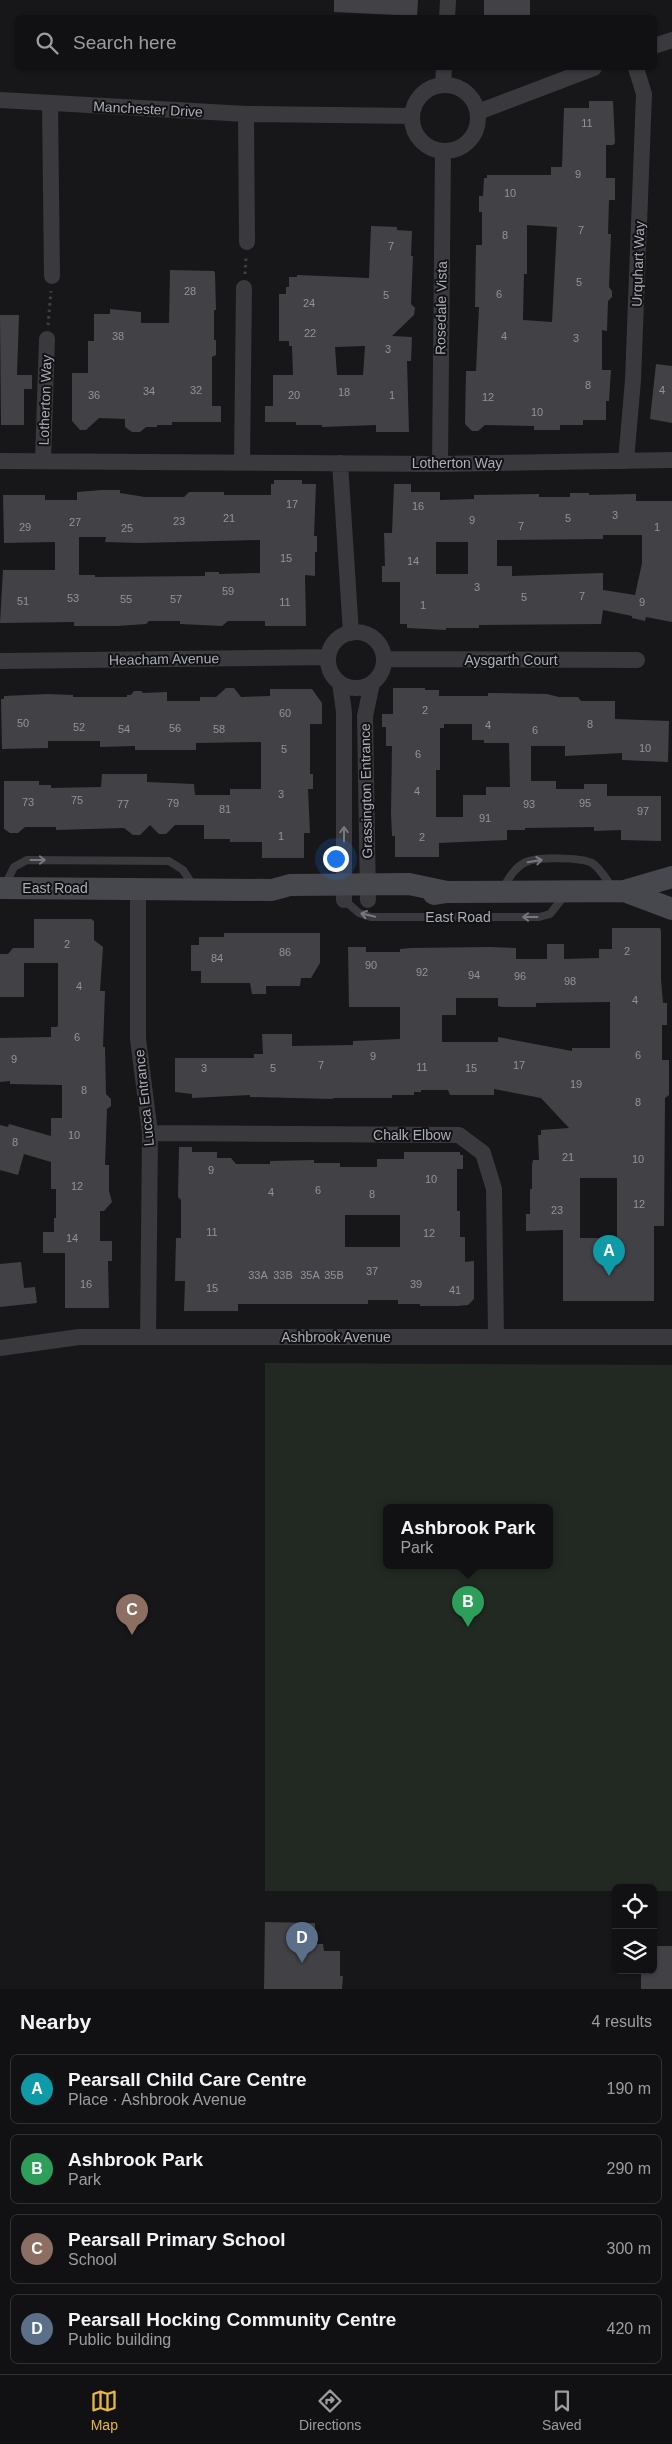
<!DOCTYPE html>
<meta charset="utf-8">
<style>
body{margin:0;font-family:Arial,sans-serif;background:#1e1f21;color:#f1f3f6}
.controls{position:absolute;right:15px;bottom:15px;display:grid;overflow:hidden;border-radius:8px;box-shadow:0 1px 4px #0004}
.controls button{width:45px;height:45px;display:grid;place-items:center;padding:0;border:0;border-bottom:1px solid #303133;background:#111113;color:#f1f3f6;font:25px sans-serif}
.you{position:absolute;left:335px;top:858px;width:18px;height:18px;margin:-12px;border:4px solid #fff;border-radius:50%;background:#1a73e8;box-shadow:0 0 0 8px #1a73e833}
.badge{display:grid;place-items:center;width:32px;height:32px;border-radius:50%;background:#e7b741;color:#fff;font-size:16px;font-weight:700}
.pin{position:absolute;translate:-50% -41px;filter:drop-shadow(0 1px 2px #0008)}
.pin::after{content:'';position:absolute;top:26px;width:18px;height:15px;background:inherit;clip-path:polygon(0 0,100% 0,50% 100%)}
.popup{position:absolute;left:383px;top:1504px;width:170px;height:65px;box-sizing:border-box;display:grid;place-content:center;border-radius:8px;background:#111113;filter:drop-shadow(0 1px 4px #0005);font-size:16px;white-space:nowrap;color:#9c9da0}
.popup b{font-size:19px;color:#f1f3f6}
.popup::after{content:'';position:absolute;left:50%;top:100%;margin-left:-10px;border:10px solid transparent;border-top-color:#111113}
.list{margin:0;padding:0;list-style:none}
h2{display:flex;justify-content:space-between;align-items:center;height:65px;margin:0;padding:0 20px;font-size:21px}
h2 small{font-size:16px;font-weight:400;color:#9c9da0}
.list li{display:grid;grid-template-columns:32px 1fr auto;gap:15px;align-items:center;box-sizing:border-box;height:70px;margin:0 10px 10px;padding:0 10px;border:1px solid #303133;border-radius:8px}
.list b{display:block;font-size:19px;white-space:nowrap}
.list p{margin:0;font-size:16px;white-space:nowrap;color:#9c9da0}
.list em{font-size:16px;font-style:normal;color:#9c9da0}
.icon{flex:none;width:28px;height:28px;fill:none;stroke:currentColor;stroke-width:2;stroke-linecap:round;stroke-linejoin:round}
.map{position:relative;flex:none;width:672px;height:1989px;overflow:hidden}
.search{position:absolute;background:#111113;box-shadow:0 1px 4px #0004;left:15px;right:15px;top:15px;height:55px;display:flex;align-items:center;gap:12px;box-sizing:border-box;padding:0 18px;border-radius:8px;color:#9c9da0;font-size:19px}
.sheet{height:385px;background:#111113}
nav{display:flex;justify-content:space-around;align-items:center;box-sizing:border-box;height:70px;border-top:1px solid #303133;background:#111113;font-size:14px;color:#9c9da0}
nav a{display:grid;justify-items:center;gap:2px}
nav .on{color:#e7b741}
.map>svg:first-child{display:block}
.green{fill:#222923;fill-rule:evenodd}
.building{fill:#424246;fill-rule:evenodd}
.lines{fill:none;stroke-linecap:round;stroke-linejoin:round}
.path{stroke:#3f4045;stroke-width:3;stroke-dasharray:2.5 4;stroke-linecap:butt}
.lane{stroke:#39393e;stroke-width:8}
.street{stroke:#39393e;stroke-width:16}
.secondary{stroke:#47484e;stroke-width:22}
.oneway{stroke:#777981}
.labels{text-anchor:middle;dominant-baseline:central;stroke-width:4;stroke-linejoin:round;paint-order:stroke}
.number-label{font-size:11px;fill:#90939c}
.street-label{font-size:14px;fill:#aaaeb8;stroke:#121214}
</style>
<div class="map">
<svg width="672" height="1989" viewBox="0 0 672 1989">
<rect width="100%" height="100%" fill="#171719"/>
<path class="green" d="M265,1363L672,1365V1891H653V1888H616V1891H265ZM387,1508H549V1566H387Z"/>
<path class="building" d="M334,0H418L417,16L334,12Z
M484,0H530V18H484Z
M589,101H613L615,143L613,145H606V178H615V200H609L608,234H611L609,287L612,291V297L608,301L607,331L602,330V370H611L609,401H606V420H583V425H560V430H534V426L485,425L478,431H472L465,424L466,371H476L479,307H475L476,245H482V212H479V196H483L484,178H487V175H551V167H562L564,108H589ZM527,225L557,227L552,322L523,320L524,274H527Z
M371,226L397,227V230L412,231L411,256H413L411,304L415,308L414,315L392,336L412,337L411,361H407L409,432H376V425L322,427V425H296V422H265V406H273V375H293L292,346H289V341H279V294H286V287H289V277H297V275L369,278ZM365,346L363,375H337L335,347Z
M170,270L214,271L215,273L216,310H214V340H216V355L212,357V406H221V422H172V425H157V427H146L140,432H132L125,427V419L99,418L86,430H80L72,421V373H88V341H94V314H110V309L141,312V323H169Z
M0,315H19L17,375H32V389H24V425H1Z
M656,364L672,366V423L650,419Z
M274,480H302V484H316L314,536H317V552H315V576L305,575L306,626H265V621H228L222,626L180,624V621H149L146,624L117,626H74V622L0,623L3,570H55V542L4,543L3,495H45V500H77V492L102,490H120V493L145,497H184L189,492H224V495H271V484H274ZM79,537H106L105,542L138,543L260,540V573L219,574V572H205V576L95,577V575H79Z
M394,484H411V492H440V500L474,499V495L539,494V497H570V493H589V495L636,494V501H672V622L646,617L645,621L632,618V616L603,610L601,624L479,625V628H446V630L407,628V624H400V582H382V566H385L384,533H392ZM603,535H642V563L635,595L603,590V573L512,576V566H497V540L603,539ZM436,542H468V574H436Z
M226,688H234L241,697L270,696V689H312L322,703V724H310V774H313V789H308L310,833H304V858H262V842H230V839H204V825H175L166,834H159L150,825L140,835H133L124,828L56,830V827H25L18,833H10L4,829V781H39V785H51V788L101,787L102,774H147V782L194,784L195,795H230V789H261V742L196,743V750H135V746L100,747V741H48V748L2,749L1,699H4V696L47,694L73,695V697H127V695H131L134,691H141L143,693L167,692V701H200V697H216Z
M393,688H425V690H439V696H488V693L547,694L559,697H578L581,701H615V719L669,721L668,762L622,760V753L565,756V746H531V781H556V789H584V784H607V796H661V841L621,840V830L594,831V827L525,828V830H507V840L439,843V857H395V836H392L391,813L392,746H386V727H382V714H393ZM444,724H472V740H484V743H509L510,787H486V795H463V817H436V770H440V728H444Z
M34,919H91L94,921V940L103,947L100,991H105L103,1047H105L106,1094L111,1099V1106L107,1109L105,1165H109V1191L112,1202L104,1211H100V1241H112V1261H108L109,1308H65V1253H43V1232H54V1218H56V1189H51V1162L24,1154L18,1175L0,1170V1125L8,1127L9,1124L51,1136V1118H62V1085L10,1084V1081L0,1082V1038L51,1037V1027H57L58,1025V963H24V997H0V954H8L13,948H34Z
M612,928H660L661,931V980L663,1003H667V1025H662V1060H669V1095L665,1098L664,1226H654V1301H563V1230L526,1231V1214H530V1189H532V1165L533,1160H539L538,1135H541V1130L569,1128L541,1098L494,1089V1095H450L448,1090H421V1092H414V1095H392V1098H333V1099L250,1097V1095L192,1098V1094L175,1092V1058H254V1054H263L262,1034H292V1046L353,1045V1041L400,1039V1007H349L348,947H366V952H400V949L411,948L490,947L516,948V959H547V944H564V959L599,958V949H612ZM456,998H498V1006L502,1007H536V1003L610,1002V1048H572V1051L498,1037V1042H442V1015H456ZM580,1178H617V1238H580Z
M224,933H320V963L311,978H301L300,986H266V994H252L250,983H201V971H191V945H199V937H224Z
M179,1147H192V1152H217V1158H231L236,1164H270V1161L314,1160V1163H340V1167H377V1159H404V1152H460V1155H463V1169H457V1211H460V1237H465V1262L474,1261V1299L468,1305L457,1306H420V1304H398V1300H368V1304H238V1311H184L185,1281H175L176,1238H181V1200L178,1197ZM345,1215H400V1247H345Z
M21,1262L24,1288L35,1287L37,1303L0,1307V1264Z
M265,1922L315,1923V1944H323L324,1951H340V1976H343L342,1989H264Z
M653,1946H672V1989H641V1970H653Z"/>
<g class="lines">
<path class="path" d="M245,274L246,258
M48,325L51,291"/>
<path class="lane" d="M5,885L14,867L27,860L169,861L183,870L194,887
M503,888C509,878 515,867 526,862C538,857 580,857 592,863C600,868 606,879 612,887
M344,900L359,913L371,917H539L550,914L565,895"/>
<path class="street" d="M447,18L448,0
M654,46L672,40
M412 118a33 33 0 1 1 66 0a33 33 0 1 1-66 0Z
M443,85L444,68
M0,100L246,114L411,116
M50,103L52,276
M478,112L594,68
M246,114L247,242
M43,460L47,339
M0,461L440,464L672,460
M626,461L633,380L644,94L636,68
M242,462L244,288
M340,463L351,633
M440,464L443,152
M328 660a28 28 0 1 1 56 0a28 28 0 1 1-56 0Z
M384,659L637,660
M0,661L328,657
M340,683L344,712V900
M138,889V1039L150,1133L148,1337
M368,900L365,716L372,683
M150,1133L459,1135L483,1153L494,1189L496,1337
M0,1348L79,1337H672"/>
<path class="secondary" d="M0,888L272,890L290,885L409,884L447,892
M624,891L672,909
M434,894L447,892L624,891L672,877"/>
</g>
<defs><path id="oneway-shaft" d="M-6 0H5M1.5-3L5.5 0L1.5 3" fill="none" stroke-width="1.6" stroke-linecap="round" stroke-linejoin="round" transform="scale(1.25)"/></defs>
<g class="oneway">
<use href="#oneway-shaft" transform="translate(344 834) rotate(-90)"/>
<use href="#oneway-shaft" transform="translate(38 860)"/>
<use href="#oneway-shaft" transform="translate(535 861) rotate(-9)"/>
<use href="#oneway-shaft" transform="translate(368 915) rotate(-167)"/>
<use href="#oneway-shaft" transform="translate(530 917) rotate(180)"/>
</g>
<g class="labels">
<g class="number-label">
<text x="587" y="123">11</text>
<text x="578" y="174">9</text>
<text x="510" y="193">10</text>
<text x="581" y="230">7</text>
<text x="505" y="235">8</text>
<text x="391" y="246">7</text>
<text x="579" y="282">5</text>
<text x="190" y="291">28</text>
<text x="499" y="294">6</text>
<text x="386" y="295">5</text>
<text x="309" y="303">24</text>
<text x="310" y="333">22</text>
<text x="118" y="336">38</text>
<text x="504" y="336">4</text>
<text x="576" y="338">3</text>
<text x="388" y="349">3</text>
<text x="588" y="385">8</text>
<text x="196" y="390">32</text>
<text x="662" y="390">4</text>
<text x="149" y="391">34</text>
<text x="344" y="392">18</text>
<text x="94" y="395">36</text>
<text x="294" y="395">20</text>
<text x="392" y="395">1</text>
<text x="488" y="397">12</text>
<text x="537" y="412">10</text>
<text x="292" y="504">17</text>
<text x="418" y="506">16</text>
<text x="615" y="515">3</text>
<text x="229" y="518">21</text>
<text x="568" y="518">5</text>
<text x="472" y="520">9</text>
<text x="179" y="521">23</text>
<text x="75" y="522">27</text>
<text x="521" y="526">7</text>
<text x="25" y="527">29</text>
<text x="657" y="527">1</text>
<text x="127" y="528">25</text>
<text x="286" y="558">15</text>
<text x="413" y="561">14</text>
<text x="477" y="587">3</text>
<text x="228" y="591">59</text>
<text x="582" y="596">7</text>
<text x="524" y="597">5</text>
<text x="73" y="598">53</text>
<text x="126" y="599">55</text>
<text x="176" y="599">57</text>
<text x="23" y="601">51</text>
<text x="285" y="602">11</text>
<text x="642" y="602">9</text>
<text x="423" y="605">1</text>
<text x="425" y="710">2</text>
<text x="285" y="713">60</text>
<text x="23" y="723">50</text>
<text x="590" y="724">8</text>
<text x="488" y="725">4</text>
<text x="79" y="727">52</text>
<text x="175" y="728">56</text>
<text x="124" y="729">54</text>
<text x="219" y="729">58</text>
<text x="535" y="730">6</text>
<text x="645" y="748">10</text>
<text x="284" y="749">5</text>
<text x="418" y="754">6</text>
<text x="417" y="791">4</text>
<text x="281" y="794">3</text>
<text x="77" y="800">75</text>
<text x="28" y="802">73</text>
<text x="173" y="803">79</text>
<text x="585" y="803">95</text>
<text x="123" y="804">77</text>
<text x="529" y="804">93</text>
<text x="225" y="809">81</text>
<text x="643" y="811">97</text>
<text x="485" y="818">91</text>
<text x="281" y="836">1</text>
<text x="422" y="837">2</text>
<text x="67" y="944">2</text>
<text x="627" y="951">2</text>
<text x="285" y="952">86</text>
<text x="217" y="958">84</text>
<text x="371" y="965">90</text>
<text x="422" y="972">92</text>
<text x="474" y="975">94</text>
<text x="520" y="976">96</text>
<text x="570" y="981">98</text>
<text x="79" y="986">4</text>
<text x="635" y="1000">4</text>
<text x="77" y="1037">6</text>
<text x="638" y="1055">6</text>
<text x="373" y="1056">9</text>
<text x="14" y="1059">9</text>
<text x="321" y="1065">7</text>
<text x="519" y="1065">17</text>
<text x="422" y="1067">11</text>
<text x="204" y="1068">3</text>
<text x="273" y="1068">5</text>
<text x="471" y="1068">15</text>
<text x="576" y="1084">19</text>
<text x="84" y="1090">8</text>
<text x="638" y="1102">8</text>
<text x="74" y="1135">10</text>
<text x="15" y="1142">8</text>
<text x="568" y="1157">21</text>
<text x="638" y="1159">10</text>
<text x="211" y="1170">9</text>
<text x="431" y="1179">10</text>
<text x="77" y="1186">12</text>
<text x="318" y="1190">6</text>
<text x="271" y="1192">4</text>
<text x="372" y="1194">8</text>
<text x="639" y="1204">12</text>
<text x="557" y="1210">23</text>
<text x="212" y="1232">11</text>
<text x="429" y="1233">12</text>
<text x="72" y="1238">14</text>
<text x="372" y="1271">37</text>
<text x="258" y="1275">33A</text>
<text x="283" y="1275">33B</text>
<text x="310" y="1275">35A</text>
<text x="334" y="1275">35B</text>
<text x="86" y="1284">16</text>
<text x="416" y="1284">39</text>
<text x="212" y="1288">15</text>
<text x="455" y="1290">41</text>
</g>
<g class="street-label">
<text transform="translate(148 109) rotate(3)">Manchester Drive</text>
<text transform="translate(638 264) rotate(-88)">Urquhart Way</text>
<text transform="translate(441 308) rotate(-89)">Rosedale Vista</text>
<text transform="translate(45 400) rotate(-88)">Lotherton Way</text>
<text x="457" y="463">Lotherton Way</text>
<text transform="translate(164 659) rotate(-1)">Heacham Avenue</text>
<text x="511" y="660">Aysgarth Court</text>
<text transform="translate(366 791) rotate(-91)">Grassington Entrance</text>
<text x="55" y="888">East Road</text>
<text x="458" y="917">East Road</text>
<text transform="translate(144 1098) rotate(-96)">Lucca Entrance</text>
<text x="412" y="1135">Chalk Elbow</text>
<text x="336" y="1337">Ashbrook Avenue</text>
</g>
</g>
</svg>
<div class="controls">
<button><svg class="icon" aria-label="locate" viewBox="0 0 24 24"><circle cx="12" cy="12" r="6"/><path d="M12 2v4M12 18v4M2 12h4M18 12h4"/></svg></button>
<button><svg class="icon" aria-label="layers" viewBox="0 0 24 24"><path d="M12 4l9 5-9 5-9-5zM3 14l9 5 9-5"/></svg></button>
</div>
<div class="you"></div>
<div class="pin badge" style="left:609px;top:1276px;background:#0f9aa8">A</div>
<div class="pin badge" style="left:468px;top:1627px;background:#2e9e5b">B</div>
<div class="popup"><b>Ashbrook Park</b>Park</div>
<div class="pin badge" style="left:132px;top:1635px;background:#8d6e63">C</div>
<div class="pin badge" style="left:302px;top:1963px;background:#5c6f8a">D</div>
<div class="search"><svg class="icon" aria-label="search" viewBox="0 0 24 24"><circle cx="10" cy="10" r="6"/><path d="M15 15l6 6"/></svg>Search here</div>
</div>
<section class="sheet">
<h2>Nearby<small>4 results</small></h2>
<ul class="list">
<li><span class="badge" style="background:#0f9aa8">A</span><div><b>Pearsall Child Care Centre</b><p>Place · Ashbrook Avenue</p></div><em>190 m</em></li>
<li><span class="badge" style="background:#2e9e5b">B</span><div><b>Ashbrook Park</b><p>Park</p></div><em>290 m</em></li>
<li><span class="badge" style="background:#8d6e63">C</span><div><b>Pearsall Primary School</b><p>School</p></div><em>300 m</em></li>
<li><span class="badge" style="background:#5c6f8a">D</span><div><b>Pearsall Hocking Community Centre</b><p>Public building</p></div><em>420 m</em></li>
</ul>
</section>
<nav>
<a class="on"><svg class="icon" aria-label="map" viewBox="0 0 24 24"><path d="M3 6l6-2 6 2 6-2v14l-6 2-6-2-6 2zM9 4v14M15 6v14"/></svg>Map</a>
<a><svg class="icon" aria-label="directions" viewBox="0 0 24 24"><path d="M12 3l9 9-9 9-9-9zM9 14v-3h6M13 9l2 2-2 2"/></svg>Directions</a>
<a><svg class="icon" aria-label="saved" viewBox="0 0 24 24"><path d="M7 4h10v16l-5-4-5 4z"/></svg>Saved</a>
</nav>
